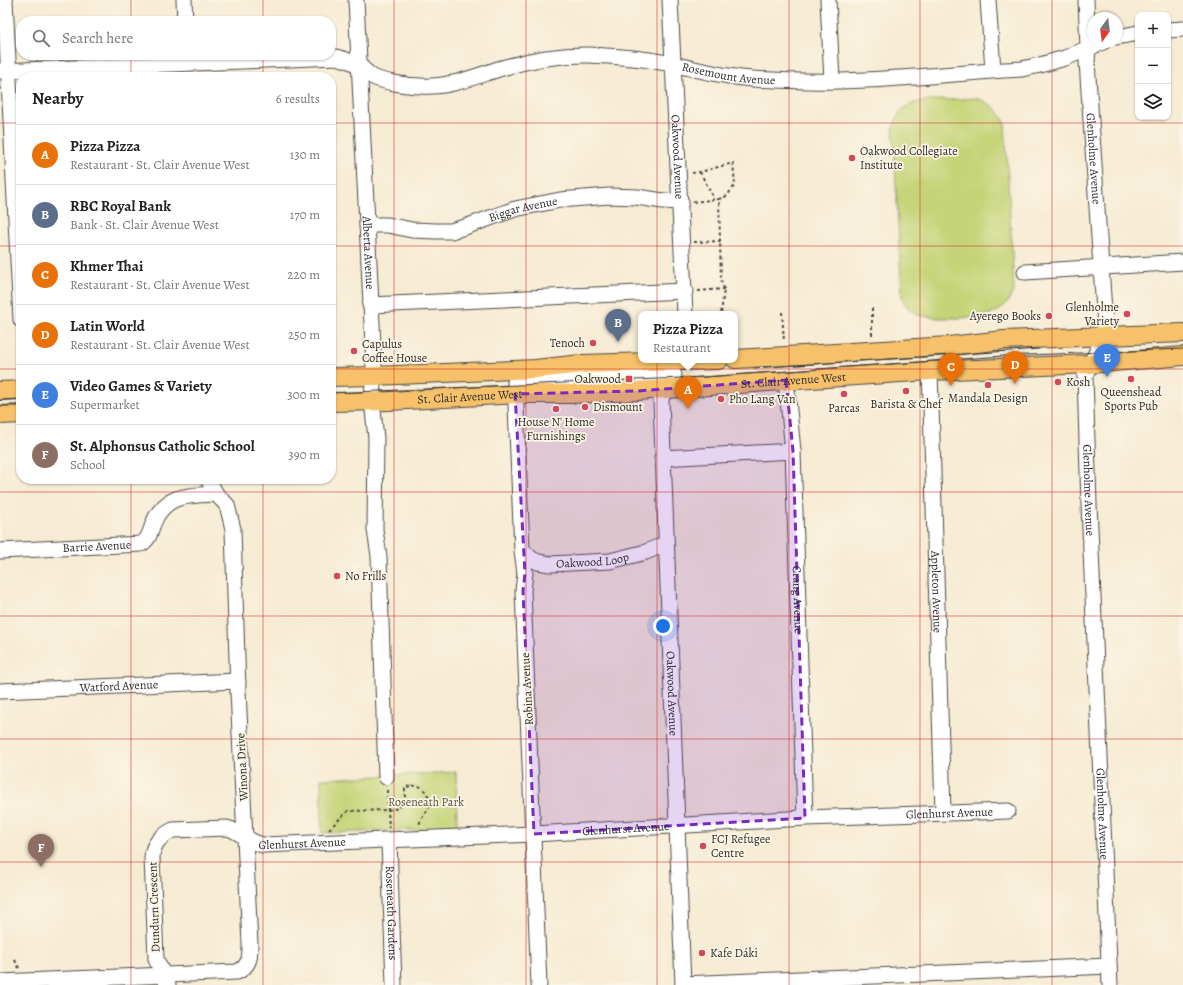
<!DOCTYPE html>
<meta charset="utf-8">
<style>
body{margin:0;font-family:Alegreya,serif;background:#f2f2f2;color:#222}
.controls{position:absolute;right:12px;top:12px;display:grid;overflow:hidden;border-radius:8px;box-shadow:0 1px 3px #0004}
.controls button{width:36px;height:36px;display:grid;place-items:center;padding:0;border:0;border-bottom:1px solid #e0e0e0;background:#fff;color:#222;font:20px sans-serif}
.compass{position:absolute;left:1087px;top:12px;width:36px;height:36px;border-radius:50%;background:#fff;box-shadow:0 1px 3px #0004;rotate:194deg}
.you{position:absolute;left:663px;top:626px;width:14px;height:14px;margin:-10px;border:3px solid #fff;border-radius:50%;background:#1a73e8;box-shadow:0 0 0 6px #1a73e833}
.badge{display:grid;place-items:center;width:26px;height:26px;border-radius:50%;background:#d1495b;color:#fff;font-size:13px;font-weight:700}
.pin{position:absolute;translate:-50% -33px;filter:drop-shadow(0 1px 2px #0008)}
.pin::after{content:'';position:absolute;top:21px;width:14px;height:12px;background:inherit;clip-path:polygon(0 0,100% 0,50% 100%)}
.popup{position:absolute;left:638px;top:311px;width:100px;height:52px;box-sizing:border-box;display:grid;place-content:center;border-radius:8px;background:#fff;filter:drop-shadow(0 1px 3px #0005);font-size:13px;white-space:nowrap;color:#767676}
.popup b{font-size:15px;color:#222}
.popup::after{content:'';position:absolute;left:50%;top:100%;margin-left:-8px;border:8px solid transparent;border-top-color:#fff}
.list{margin:0;padding:0;list-style:none}
h2{display:flex;justify-content:space-between;align-items:center;height:52px;margin:0;padding:0 16px;font-size:17px}
h2 small{font-size:13px;font-weight:400;color:#767676}
.list li{display:grid;grid-template-columns:26px 1fr auto;gap:12px;align-items:center;box-sizing:border-box;height:60px;padding:0 16px;border-top:1px solid #e0e0e0}
.list b{display:block;font-size:15px;white-space:nowrap}
.list p{margin:0;font-size:13px;white-space:nowrap;color:#767676}
.list em{font-size:13px;font-style:normal;color:#767676}
.icon{flex:none;width:22px;height:22px;fill:none;stroke:currentColor;stroke-width:2;stroke-linecap:round;stroke-linejoin:round}
.map{position:relative;flex:none;width:1183px;height:985px;overflow:hidden}
.search{position:absolute;background:#fff;box-shadow:0 1px 3px #0004;left:16px;top:16px;width:320px;height:44px;display:flex;align-items:center;gap:10px;box-sizing:border-box;padding:0 14px;border-radius:16px;color:#767676;font-size:15px}
.panel{position:absolute;background:#fff;box-shadow:0 1px 3px #0004;left:16px;top:72px;width:320px;height:412px;border-radius:16px}
.map>svg:first-child{display:block}
.green{fill:#c4d477;stroke:#788051}
.lines{fill:none;stroke-linecap:round;stroke-linejoin:round}
.minor-casing{stroke:#494844;stroke-width:17}
.major-casing{stroke:#494844;stroke-width:20}
.path{stroke:#494844;stroke-width:2;stroke-dasharray:3 3;stroke-linecap:butt}
.minor{stroke:#fff;stroke-width:15}
.major{stroke:#f6c16b;stroke-width:18}
.tram{stroke:#2b2b2b;stroke-width:1}
.marked{fill:#7b2cbf;fill-opacity:0.2;stroke:#7b2cbf;stroke-width:3;stroke-dasharray:8 5;stroke-linejoin:round}
.grid{fill:none;stroke:#d62828;stroke-width:1;stroke-opacity:0.55}
.poi-dot{fill:#d1495b;stroke:#fcf5e5;stroke-width:1.5}
.labels{text-anchor:middle;dominant-baseline:central;stroke-width:3.5;stroke-linejoin:round;paint-order:stroke}
.street-label{font-size:12px;fill:#2b2b2b;stroke:#fcf5e5}
.poi-label{font-size:12px;fill:#2b2b2b;stroke:#fcf5e5;text-anchor:start}
.park-label{font-size:12px;fill:#51553e;stroke:#fcf5e5}
</style>
<div class="map">
<svg width="1183" height="985" viewBox="0 0 1183 985">
<rect width="100%" height="100%" fill="#fcf5e5"/>
<filter id="ink" filterUnits="userSpaceOnUse"><feTurbulence type="fractalNoise" baseFrequency=".025" numOctaves="2"/><feDisplacementMap in="SourceGraphic" scale="8" xChannelSelector="R" yChannelSelector="G"/><feConvolveMatrix kernelMatrix="1 2 1 2 8 2 1 2 1" color-interpolation-filters="sRGB"/></filter>
<filter id="wash" filterUnits="userSpaceOnUse"><feTurbulence type="fractalNoise" baseFrequency=".012" numOctaves="4" result="noise"/><feDisplacementMap in="SourceGraphic" scale="16" xChannelSelector="R" yChannelSelector="G"/><feGaussianBlur stdDeviation="0.9" result="paint"/><feColorMatrix in="noise" values="0 0 0 0 0 0 0 0 0 0 0 0 0 0 0 0 0 1.4 0 .05"/><feComposite in="paint" operator="in"/></filter>
<g filter="url(#wash)">
<rect width="100%" height="100%" fill="#f6ebd3"/>
<path class="green" d="M974,98C989,101 998,109 1005,122L1014,289C1011,298 1006,306 998,311C987,319 932,320 919,315C910,312 906,306 902,298L893,129C899,102 916,101 940,100C951,100 963,99 974,98Z
M456,772L457,829L322,833L321,779Z"/>
</g>
<g filter="url(#ink)">
<g class="lines">
<g class="minor-casing">
<g id="minor">
<path d="M5,0L21,320"/>
<path d="M184,0L185,21"/>
<path id="s1" d="M356,0L374,365L372,401L376,438L375,530L379,556L386,777"/>
<path id="s2" d="M670,0L685,314"/>
<path d="M828,0L832,81"/>
<path d="M988,0L993,70"/>
<path id="s3" d="M1086,0L1088,48L1087,62L1105,325C1103,345 1092,358 1085,376L1089,505L1110,985"/>
<path d="M1168,30L1183,29"/>
<path d="M1117,37L1138,33"/>
<path id="s4" d="M0,71L336,57C344,59 352,61 359,66C364,69 368,74 373,77C383,82 409,86 421,86C450,88 475,76 502,68C529,60 558,55 585,55C608,56 633,57 655,61C688,66 719,77 752,79C801,82 850,82 899,78C940,76 981,71 1022,69L1040,65L1065,58L1103,42"/>
<path id="s5" d="M367,225H388L412,230L436,231H451L465,227L515,209L560,200L609,196L637,197L663,201L681,202"/>
<path d="M1025,272L1183,262"/>
<path d="M370,305L685,291"/>
<path id="s6" d="M930,371L943,812"/>
<path id="s7" d="M786,380L793,451L805,818"/>
<path id="s8" d="M670,381L665,388L661,400L683,985"/>
<path d="M662,458L793,451"/>
<path id="s9" d="M522,550L532,559L538,562L550,564L610,561L646,552L665,544"/>
<path id="s10" d="M0,551L141,544C149,540 150,532 153,524C164,494 189,495 216,494"/>
<path id="s11" d="M0,691L238,681"/>
<path id="s12" d="M389,841L394,985"/>
<path d="M0,982L237,972C250,966 250,957 250,944L238,691L233,529L227,505L216,494L208,479"/>
<path d="M683,984L1109,966"/>
<path id="s13" d="M168,985L156,959L152,857C153,843 161,836 173,830L227,828C240,831 249,843 263,845L534,834L805,818L1008,811"/>
<path d="M539,985L523,591L525,573L522,550L515,382L674,375"/>
</g>
</g>
<g class="major-casing">
<g id="major">
<path d="M735,359L949,346L1004,340L1183,333"/>
<path d="M331,377L374,376L491,371L535,369L582,364L719,360"/>
<path d="M0,391L21,390"/>
<path id="s14" d="M331,402L389,401L518,394H571L637,391L930,371L1090,364L1183,356"/>
<path d="M0,415L21,414"/>
</g>
</g>
<path class="path" d="M700,172L714,199
M692,173L700,172L733,163L735,185L727,196L719,199L721,280L724,289L721,314
M693,202L719,199
M694,242L720,241
M698,291L724,289
M872,308V337
M782,312L784,341
M387,790L389,828
M329,829L348,811L388,810L399,808L405,800V787C416,786 421,783 427,794C436,810 421,812 419,826
M15,960L19,968"/>
<use href="#minor" class="minor"/>
<use href="#major" class="major"/>
<path class="tram" d="M754,368L1039,349
M331,393L704,377L1004,356L1183,349
M0,400L21,399
M0,406H21"/>
</g>
</g>
<path class="marked" d="M786,380L793,451L805,818L534,834L523,591L525,573L515,394L637,391Z"/>
<path class="grid" d="M131,0V21M263,0V21M394,0V985M526,0V985M657,0V985M789,0V985M920,0V985M1052,0V985M131,55V77M263,55V77M0,123H21M331,123H1183M0,246H21M331,246H1183M0,369H21M331,369H1183M131,479V985M263,479V985M0,492H1183M0,616H1183M0,739H1183M0,862H1183"/>
<g class="poi-dot">
<circle cx="852" cy="158" r="4"/>
<circle cx="1127" cy="314" r="4"/>
<circle cx="1049" cy="316" r="4"/>
<circle cx="593" cy="343" r="4"/>
<circle cx="354" cy="351" r="4"/>
<rect x="625" y="375" width="8" height="8" rx="2"/>
<circle cx="1131" cy="379" r="4"/>
<circle cx="1058" cy="382" r="4"/>
<circle cx="988" cy="385" r="4"/>
<circle cx="906" cy="391" r="4"/>
<circle cx="844" cy="394" r="4"/>
<circle cx="721" cy="399" r="4"/>
<circle cx="585" cy="407" r="4"/>
<circle cx="556" cy="409" r="4"/>
<circle cx="337" cy="576" r="4"/>
<circle cx="703" cy="846" r="4"/>
<circle cx="702" cy="953" r="4"/>
</g>
<g class="labels">
<g class="street-label">
<text stroke="none"><textPath href="#s4" startOffset="741">Rosemount Avenue</textPath></text>
<text stroke="none"><textPath href="#s2" startOffset="157">Oakwood Avenue</textPath></text>
<text stroke="none"><textPath href="#s3" startOffset="159">Glenholme Avenue</textPath></text>
<text stroke="none"><textPath href="#s5" startOffset="160">Biggar Avenue</textPath></text>
<text stroke="none"><textPath href="#s1" startOffset="253">Alberta Avenue</textPath></text>
<text stroke="none"><textPath href="#s14" startOffset="463">St. Clair Avenue West</textPath></text>
<text stroke="none"><textPath href="#s14" startOffset="139">St. Clair Avenue West</textPath></text>
<text stroke="none"><textPath href="#s3" startOffset="495">Glenholme Avenue</textPath></text>
<text stroke="none"><textPath href="#s10" startOffset="97">Barrie Avenue</textPath></text>
<text stroke="none"><textPath href="#s9" startOffset="75">Oakwood Loop</textPath></text>
<text stroke="none"><textPath href="#s6" startOffset="221">Appleton Avenue</textPath></text>
<text stroke="none"><textPath href="#s7" startOffset="220">Crang Avenue</textPath></text>
<text stroke="none"><textPath href="#s11" startOffset="119">Watford Avenue</textPath></text>
<text transform="translate(527 689) rotate(-93)">Robina Avenue</text>
<text stroke="none"><textPath href="#s8" startOffset="315">Oakwood Avenue</textPath></text>
<text transform="translate(242 767) rotate(-93)">Winona Drive</text>
<text stroke="none"><textPath href="#s13" startOffset="948">Glenhurst Avenue</textPath></text>
<text stroke="none"><textPath href="#s3" startOffset="819">Glenholme Avenue</textPath></text>
<text stroke="none"><textPath href="#s13" startOffset="624">Glenhurst Avenue</textPath></text>
<text stroke="none"><textPath href="#s13" startOffset="300">Glenhurst Avenue</textPath></text>
<text transform="translate(154 907) rotate(-92)">Dundurn Crescent</text>
<text stroke="none"><textPath href="#s12" startOffset="72">Roseneath Gardens</textPath></text>
</g>
<g class="poi-label">
<text x="860" y="151">Oakwood Collegiate<tspan x="860" dy="14">Institute</tspan></text>
<text x="1119" y="307" text-anchor="end">Glenholme<tspan x="1119" dy="14">Variety</tspan></text>
<text x="1041" y="316" text-anchor="end">Ayerego Books</text>
<text x="585" y="343" text-anchor="end">Tenoch</text>
<text x="362" y="344">Capulus<tspan x="362" dy="14">Coffee House</tspan></text>
<text x="621" y="379" text-anchor="end">Oakwood</text>
<text x="1066" y="382">Kosh</text>
<text x="1131" y="392" text-anchor="middle">Queenshead<tspan x="1131" dy="14">Sports Pub</tspan></text>
<text x="988" y="398" text-anchor="middle">Mandala Design</text>
<text x="729" y="399">Pho Lang Van</text>
<text x="906" y="404" text-anchor="middle">Barista &amp; Chef</text>
<text x="593" y="407">Dismount</text>
<text x="844" y="408" text-anchor="middle">Parcas</text>
<text x="556" y="422" text-anchor="middle">House N' Home<tspan x="556" dy="14">Furnishings</tspan></text>
<text x="345" y="576">No Frills</text>
<text x="711" y="839">FCJ Refugee<tspan x="711" dy="14">Centre</tspan></text>
<text x="710" y="953">Kafe Dáki</text>
</g>
<g class="park-label">
<text x="426" y="802">Roseneath Park</text>
</g>
</g>
</svg>
<div class="controls">
<button>+</button>
<button>−</button>
<button><svg class="icon" aria-label="layers" viewBox="0 0 24 24"><path d="M12 4l9 5-9 5-9-5zM3 14l9 5 9-5"/></svg></button>
</div>
<svg class="compass" viewBox="-18 -18 36 36"><path d="M0-13l5 13h-10z" fill="#e53935"/><path d="M0 13l5-13h-10z" fill="#767676"/></svg>
<div class="you"></div>
<div class="pin badge" style="left:688px;top:409px;background:#e8710a">A</div>
<div class="popup"><b>Pizza Pizza</b>Restaurant</div>
<div class="pin badge" style="left:618px;top:342px;background:#5c6f8a">B</div>
<div class="pin badge" style="left:951px;top:386px;background:#e8710a">C</div>
<div class="pin badge" style="left:1015px;top:384px;background:#e8710a">D</div>
<div class="pin badge" style="left:1107px;top:377px;background:#3f7fe0">E</div>
<div class="pin badge" style="left:41px;top:867px;background:#8d6e63">F</div>
<div class="search"><svg class="icon" aria-label="search" viewBox="0 0 24 24"><circle cx="10" cy="10" r="6"/><path d="M15 15l6 6"/></svg>Search here</div>
<section class="panel">
<h2>Nearby<small>6 results</small></h2>
<ul class="list">
<li><span class="badge" style="background:#e8710a">A</span><div><b>Pizza Pizza</b><p>Restaurant · St. Clair Avenue West</p></div><em>130 m</em></li>
<li><span class="badge" style="background:#5c6f8a">B</span><div><b>RBC Royal Bank</b><p>Bank · St. Clair Avenue West</p></div><em>170 m</em></li>
<li><span class="badge" style="background:#e8710a">C</span><div><b>Khmer Thai</b><p>Restaurant · St. Clair Avenue West</p></div><em>220 m</em></li>
<li><span class="badge" style="background:#e8710a">D</span><div><b>Latin World</b><p>Restaurant · St. Clair Avenue West</p></div><em>250 m</em></li>
<li><span class="badge" style="background:#3f7fe0">E</span><div><b>Video Games &amp; Variety</b><p>Supermarket</p></div><em>300 m</em></li>
<li><span class="badge" style="background:#8d6e63">F</span><div><b>St. Alphonsus Catholic School</b><p>School</p></div><em>390 m</em></li>
</ul>
</section>
</div>
